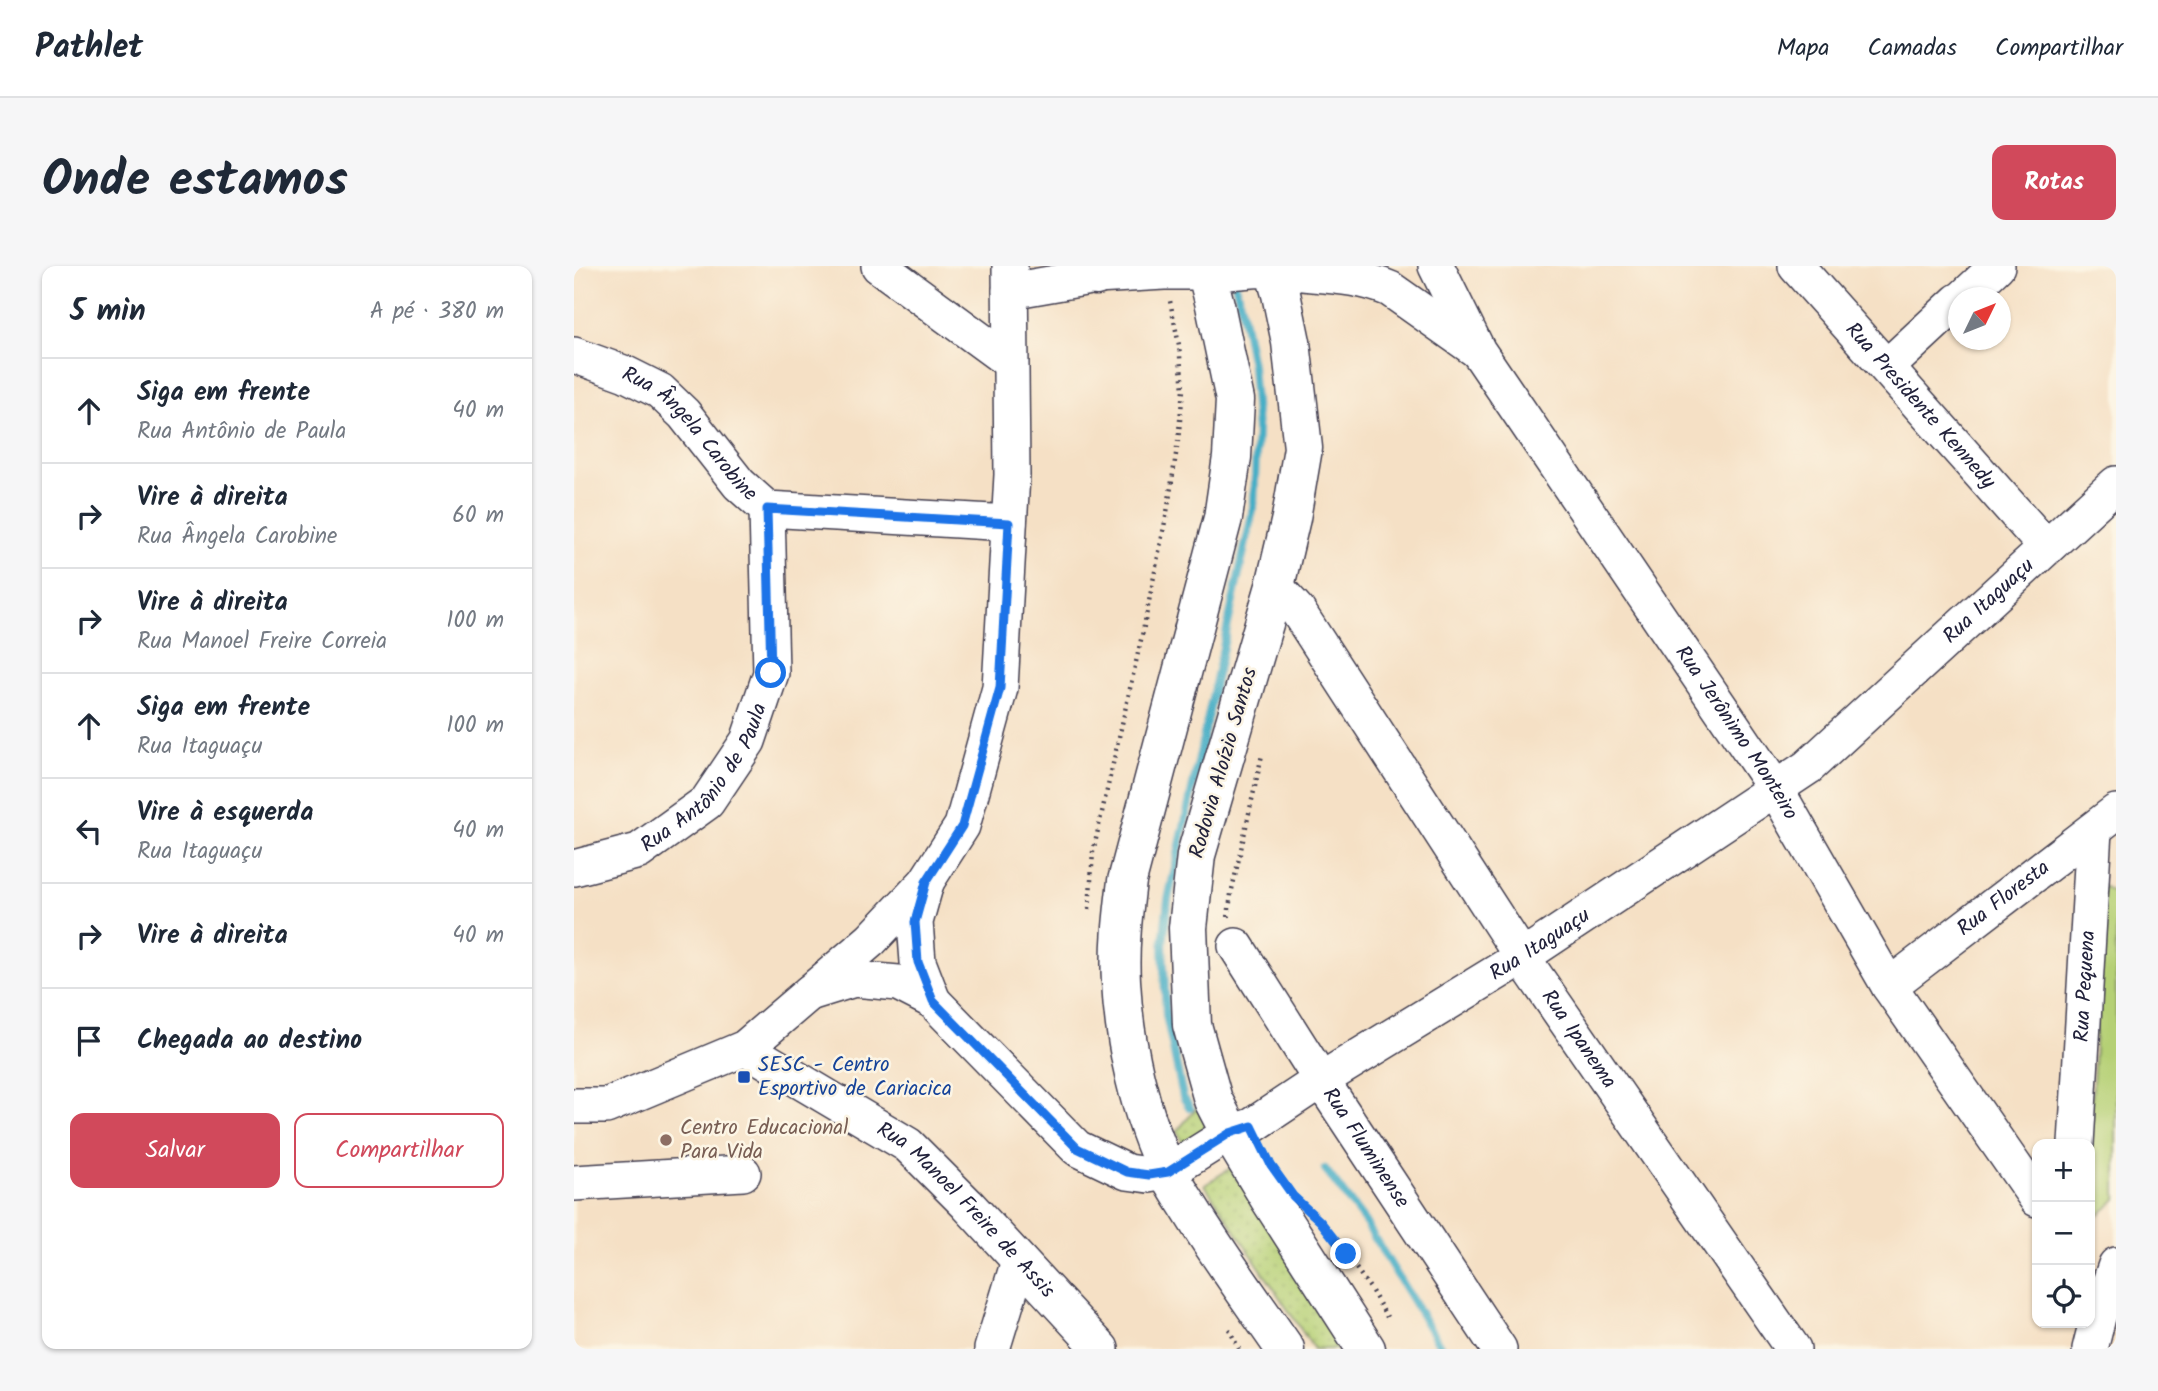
<!DOCTYPE html>
<html lang="pt">
<meta charset="utf-8">
<style>
body{margin:0;font-family:Kalam,sans-serif;background:#f6f6f7;color:#1f2937}
.controls{position:absolute;right:21px;bottom:21px;display:grid;overflow:hidden;border-radius:14px;box-shadow:0 2px 5px #0004}
.controls button{width:63px;height:63px;display:grid;place-items:center;padding:0;border:0;border-bottom:2px solid #e0e1e3;background:#fff;color:#1f2937;font:35px sans-serif}
.compass{position:absolute;left:1374px;top:21px;width:63px;height:63px;border-radius:50%;background:#fff;box-shadow:0 2px 5px #0004;rotate:47deg}
.stop{position:absolute;width:21px;height:21px;margin:-16px;border:5px solid #1a73e8;border-radius:50%;background:#fff}
.stop.end{background:#1a73e8;border-color:#fff;box-shadow:0 2px 7px #0008}
.list{margin:0;padding:0;list-style:none}
h2{display:flex;justify-content:space-between;align-items:center;height:91px;margin:0;padding:0 28px;font-size:30px}
h2 small{font-size:23px;font-weight:400;color:#747a83}
.list li{display:grid;grid-template-columns:46px 1fr auto;gap:21px;align-items:center;box-sizing:border-box;height:105px;padding:0 28px;border-top:2px solid #e0e1e3}
.list b{display:block;font-size:26px;white-space:nowrap}
.list p{margin:0;font-size:23px;white-space:nowrap;color:#747a83}
.list em{font-size:23px;font-style:normal;color:#747a83}
.actions{display:flex;gap:14px;padding:21px 28px}
.actions a{flex:1;padding:16px 0;border:2px solid #d1495b;border-radius:14px;text-align:center;font-size:24px;color:#d1495b}
.actions .main{background:#d1495b;color:#fff}
.icon{flex:none;width:38px;height:38px;fill:none;stroke:currentColor;stroke-width:2;stroke-linecap:round;stroke-linejoin:round}
.map{position:relative;flex:none;width:1542px;height:1083px;overflow:hidden;border-radius:14px}
header{display:flex;align-items:center;gap:42px;box-sizing:border-box;height:98px;padding:0 35px;background:#fff;border-bottom:2px solid #e0e1e3}
header strong{font-size:33px}
nav{display:flex;gap:38px;margin-inline-start:auto;font-size:24px}
.intro{display:flex;align-items:center;justify-content:space-between;box-sizing:border-box;height:168px;padding:0 42px}
h1{margin:0;font-size:49px}
.button{padding:18px 32px;border-radius:14px;background:#d1495b;color:#fff;font-size:24px;font-weight:700}
main{display:flex;gap:42px;padding:0 42px}
aside{flex:1;background:#fff;border-radius:14px;box-shadow:0 2px 5px #0004}
.map>svg:first-child{display:block}
.grass{fill:url(#grass-dots);stroke:#6c7958;stroke-width:2}
.park{fill:#b5d075;stroke:#6c7958;stroke-width:2}
.lines{fill:none;stroke-linecap:round;stroke-linejoin:round}
.stream{stroke:#47aec6;stroke-width:8}
.minor-casing{stroke:#423e50;stroke-width:38}
.major-casing{stroke:#423e50;stroke-width:41}
.path{stroke:#423e50;stroke-width:4.5;stroke-dasharray:2 5;stroke-linecap:butt}
.minor{stroke:#fff;stroke-width:35}
.major{stroke:#fff;stroke-width:38}
.route{stroke:#1a73e8;stroke-width:9}
.transit-dot{fill:#1a4fb4;stroke:#fcf5e5;stroke-width:2.5}
.education-dot{fill:#8d6e63;stroke:#fcf5e5;stroke-width:2.5}
.labels{text-anchor:middle;dominant-baseline:central;stroke-width:5;stroke-linejoin:round;paint-order:stroke}
.street-label{font-size:21px;fill:#22223b;stroke:#fcf5e5}
.transit-label{font-size:21px;fill:#164399;stroke:#fcf5e5;text-anchor:start}
.education-label{font-size:21px;fill:#785e54;stroke:#fcf5e5;text-anchor:start}
</style>
<header>
<strong>Pathlet</strong>
<nav><a>Mapa</a><a>Camadas</a><a>Compartilhar</a></nav>
</header>
<div class="intro"><h1>Onde estamos</h1><a class="button">Rotas</a></div>
<main>
<aside>
<h2>5 min<small>A pé · 380 m</small></h2>
<ul class="list">
<li><svg class="icon" aria-label="ahead" viewBox="0 0 24 24"><path d="M12 20V5M6 11l6-6 6 6"/></svg><div><b>Siga em frente</b><p>Rua Antônio de Paula</p></div><em>40 m</em></li>
<li><svg class="icon" aria-label="right" viewBox="0 0 24 24"><path d="M7 20v-9h11M14 6l5 5-5 5"/></svg><div><b>Vire à direita</b><p>Rua Ângela Carobine</p></div><em>60 m</em></li>
<li><svg class="icon" aria-label="right" viewBox="0 0 24 24"><path d="M7 20v-9h11M14 6l5 5-5 5"/></svg><div><b>Vire à direita</b><p>Rua Manoel Freire Correia</p></div><em>100 m</em></li>
<li><svg class="icon" aria-label="ahead" viewBox="0 0 24 24"><path d="M12 20V5M6 11l6-6 6 6"/></svg><div><b>Siga em frente</b><p>Rua Itaguaçu</p></div><em>100 m</em></li>
<li><svg class="icon" aria-label="left" viewBox="0 0 24 24"><path d="M17 20v-9H6M10 6l-5 5 5 5"/></svg><div><b>Vire à esquerda</b><p>Rua Itaguaçu</p></div><em>40 m</em></li>
<li><svg class="icon" aria-label="right" viewBox="0 0 24 24"><path d="M7 20v-9h11M14 6l5 5-5 5"/></svg><div><b>Vire à direita</b></div><em>40 m</em></li>
<li><svg class="icon" aria-label="arrive" viewBox="0 0 24 24"><path d="M6 21V4h12l-3 4 3 4H6"/></svg><div><b>Chegada ao destino</b></div></li>
</ul>
<div class="actions"><a class="main">Salvar</a><a>Compartilhar</a></div>
</aside>
<div class="map">
<svg width="1542" height="1083" viewBox="0 0 1542 1083">
<defs>
<pattern id="grass-dots" width="8" height="8" patternUnits="userSpaceOnUse" patternTransform="scale(1.75)"><rect width="8" height="8" fill="#b5d075"/><path d="M2 2h.1M6 6h.1" fill="none" stroke="#9bb266" stroke-width="1.8" stroke-linecap="round"/></pattern>
</defs>
<rect width="100%" height="100%" fill="#fcf5e5"/>
<filter id="ink" filterUnits="userSpaceOnUse"><feTurbulence type="fractalNoise" baseFrequency=".0143" numOctaves="2"/><feDisplacementMap in="SourceGraphic" scale="14" xChannelSelector="R" yChannelSelector="G"/><feConvolveMatrix kernelMatrix="1 2 1 2 8 2 1 2 1" color-interpolation-filters="sRGB"/></filter>
<filter id="wash" filterUnits="userSpaceOnUse"><feTurbulence type="fractalNoise" baseFrequency=".00686" numOctaves="4" result="noise"/><feDisplacementMap in="SourceGraphic" scale="28" xChannelSelector="R" yChannelSelector="G"/><feGaussianBlur stdDeviation="1.57" result="paint"/><feColorMatrix in="noise" values="0 0 0 0 0 0 0 0 0 0 0 0 0 0 0 0 0 1.4 0 .05"/><feComposite in="paint" operator="in"/></filter>
<g filter="url(#wash)">
<rect width="100%" height="100%" fill="#f5e0c5"/>
<path class="grass" d="M627,837L643,873L616,893L603,865Z
M658,901L778,1083H740L631,919Z"/>
<path class="park" d="M1529,620L1542,628V933C1535,940 1526,950 1516,952V878Z"/>
<g class="lines">
<path class="stream" d="M616,842L609,831L592,749L589,678L594,634L680,239L683,163L678,99L667,40L660,13
M751,903L791,956L868,1083"/>
</g>
</g>
<g filter="url(#ink)">
<g class="lines">
<g class="minor-casing">
<g id="minor">
<path d="M305,0L436,96"/>
<path id="s1" d="M862,0L904,85L1201,522L1315,720L1463,933"/>
<path id="s2" d="M1222,0L1472,281"/>
<path d="M701,4C739,10 780,7 816,23L901,83"/>
<path d="M436,25L522,10L590,6H634"/>
<path d="M1389,32L1423,0"/>
<path id="s3" d="M0,89L52,108L86,125L110,148L165,218L193,243L435,257"/>
<path d="M1313,101L1384,35"/>
<path id="s4" d="M701,320L723,344L948,691L1219,1083"/>
<path id="s5" d="M0,602L65,585L133,536L174,475L197,407L193,243"/>
<path d="M352,617L341,656L344,696L359,735"/>
<path id="s6" d="M662,680L747,814L925,1083"/>
<path id="s7" d="M1315,720L1542,546"/>
<path id="s8" d="M235,727L280,713L324,717L359,735L503,882L553,906L575,909L594,906L656,867L678,860L747,814L948,691L1234,501L1542,218"/>
<path id="s9" d="M171,782L334,879L393,938L527,1083"/>
<path d="M0,840H32L171,782L297,674L352,616L388,560L426,422L438,209L436,0"/>
<path id="s10" d="M1502,878L1520,564"/>
<path d="M0,917L169,907"/>
<path d="M418,1083L445,995"/>
<path d="M1516,1083L1524,1051L1542,999"/>
</g>
</g>
<g class="major-casing">
<path id="major" d="M631,0L641,39L661,134L658,191L649,252L553,615C549,648 545,681 547,715C550,777 566,850 594,906C601,920 610,933 618,946C647,993 680,1038 711,1083
M699,0L707,28L717,76L729,182L717,252L701,320L622,589L614,662L618,759L639,834L656,867L695,932L792,1083
M634,6L684,2L701,4
M522,10L538,0"/>
</g>
<path class="path" d="M515,643L519,586L569,365L594,241L604,175L609,124L605,79L596,35
M654,651L657,628L688,489
M774,991L796,1022L813,1051
M655,1063L665,1083"/>
<use href="#minor" class="minor"/>
<use href="#major" class="major"/>
</g>
</g>
<g class="lines" filter="url(#ink)">
<path class="route" d="M197,407L193,243L435,257L426,422L388,560L352,616L341,656L344,696L359,735L503,882L553,906L575,909L594,906L656,867L678,860L697,899L719,930L746,955L772,988"/>
</g>
<rect class="transit-dot" x="163" y="804" width="14" height="14" rx="3.5"/>
<circle class="education-dot" cx="92" cy="874" r="7"/>
<g class="labels">
<g class="street-label">
<text stroke="none"><textPath href="#s2" startOffset="187">Rua Presidente Kennedy</textPath></text>
<text stroke="none"><textPath href="#s3" startOffset="144">Rua Ângela Carobine</textPath></text>
<text stroke="none"><textPath href="#s8" startOffset="1437">Rua Itaguaçu</textPath></text>
<text stroke="none"><textPath href="#s1" startOffset="556">Rua Jerônimo Monteiro</textPath></text>
<text transform="translate(650 497) rotate(-74)">Rodovia Aloízio Santos</text>
<text stroke="none"><textPath href="#s5" startOffset="168">Rua Antônio de Paula</textPath></text>
<text stroke="none"><textPath href="#s7" startOffset="144">Rua Floresta</textPath></text>
<text stroke="none"><textPath href="#s8" startOffset="870">Rua Itaguaçu</textPath></text>
<text stroke="none"><textPath href="#s10" startOffset="158">Rua Pequena</textPath></text>
<text stroke="none"><textPath href="#s4" startOffset="546">Rua Ipanema</textPath></text>
<text stroke="none"><textPath href="#s6" startOffset="240">Rua Fluminense</textPath></text>
<text stroke="none"><textPath href="#s9" startOffset="276">Rua Manoel Freire de Assis</textPath></text>
</g>
<g class="transit-label">
<text x="184" y="799">SESC - Centro<tspan x="184" dy="24">Esportivo de Cariacica</tspan></text>
</g>
<g class="education-label">
<text x="106" y="862">Centro Educacional<tspan x="106" dy="24">Para Vida</tspan></text>
</g>
</g>
</svg>
<div class="controls">
<button>+</button>
<button>−</button>
<button><svg class="icon" aria-label="locate" viewBox="0 0 24 24"><circle cx="12" cy="12" r="6"/><path d="M12 2v4M12 18v4M2 12h4M18 12h4"/></svg></button>
</div>
<svg class="compass" viewBox="-18 -18 36 36"><path d="M0-13l5 13h-10z" fill="#e53935"/><path d="M0 13l5-13h-10z" fill="#747a83"/></svg>
<div class="stop" style="left:197px;top:407px"></div>
<div class="stop end" style="left:772px;top:988px"></div>
</div>
</main>
